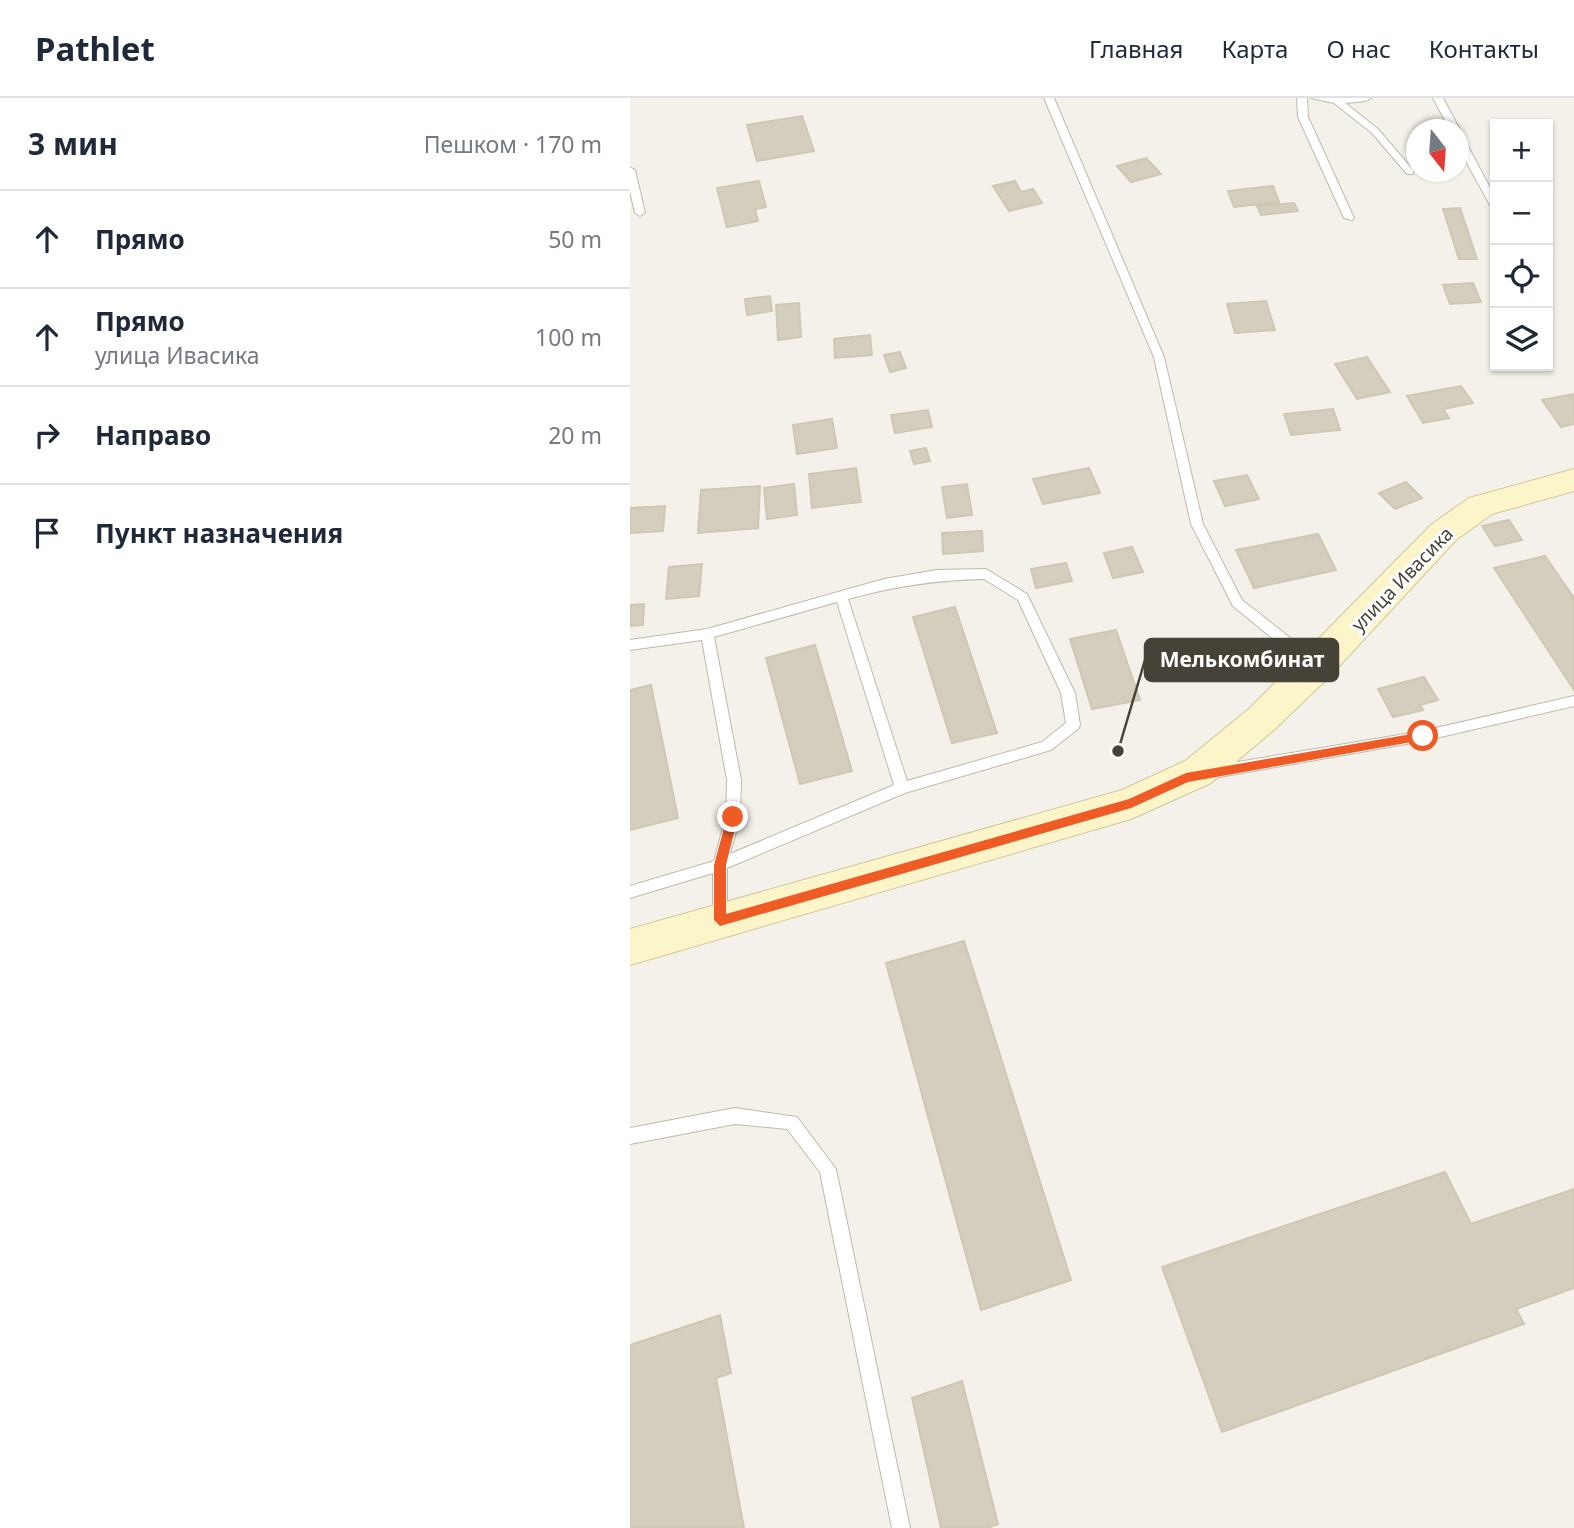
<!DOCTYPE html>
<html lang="ru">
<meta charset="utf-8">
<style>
body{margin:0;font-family:"Noto Sans",sans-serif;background:#f6f6f7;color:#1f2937}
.controls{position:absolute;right:21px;top:21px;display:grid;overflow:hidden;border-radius:0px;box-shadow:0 2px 5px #0004}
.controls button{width:63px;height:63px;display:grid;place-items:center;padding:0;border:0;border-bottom:2px solid #e0e1e3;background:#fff;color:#1f2937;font:35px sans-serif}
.compass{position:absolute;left:776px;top:21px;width:63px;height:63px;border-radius:50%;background:#fff;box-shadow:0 2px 5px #0004;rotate:163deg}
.stop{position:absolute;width:21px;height:21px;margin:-16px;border:5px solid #ee5b25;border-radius:50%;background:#fff}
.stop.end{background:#ee5b25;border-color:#fff;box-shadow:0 2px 7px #0008}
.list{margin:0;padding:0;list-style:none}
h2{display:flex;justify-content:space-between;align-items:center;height:91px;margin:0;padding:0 28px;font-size:30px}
h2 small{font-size:23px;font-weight:400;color:#747a83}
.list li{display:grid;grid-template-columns:46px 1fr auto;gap:21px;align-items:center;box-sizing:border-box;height:98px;padding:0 28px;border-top:2px solid #e0e1e3}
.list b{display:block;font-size:26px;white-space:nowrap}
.list p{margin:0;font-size:23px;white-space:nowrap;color:#747a83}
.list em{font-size:23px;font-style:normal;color:#747a83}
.icon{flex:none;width:38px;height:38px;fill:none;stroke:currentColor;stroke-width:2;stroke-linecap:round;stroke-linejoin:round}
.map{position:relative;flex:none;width:944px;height:1430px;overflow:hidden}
header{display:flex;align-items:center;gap:42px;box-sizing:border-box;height:98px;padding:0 35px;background:#fff;border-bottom:2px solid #e0e1e3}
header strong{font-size:33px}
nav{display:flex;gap:38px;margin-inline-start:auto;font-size:24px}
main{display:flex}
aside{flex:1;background:#fff}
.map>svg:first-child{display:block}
.building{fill:#d4cebe;stroke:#cfc7b2;stroke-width:2}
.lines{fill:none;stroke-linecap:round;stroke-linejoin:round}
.service-casing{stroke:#bebaab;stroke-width:2}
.secondary-casing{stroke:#d0c89a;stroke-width:2}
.service{fill:#fff;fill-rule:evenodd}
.secondary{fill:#fcf5ca;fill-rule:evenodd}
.route{fill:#ee5b25}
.labels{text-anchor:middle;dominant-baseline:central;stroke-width:6;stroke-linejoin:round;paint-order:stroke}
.street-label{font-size:19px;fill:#464237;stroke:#fff}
.leader{fill:none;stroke:#464237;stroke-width:2.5}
.callout-dot{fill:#464237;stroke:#fff;stroke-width:2.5}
.callout{fill:#464237;stroke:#464237;stroke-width:2.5}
.callout-label{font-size:21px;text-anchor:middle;font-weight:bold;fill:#fff}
</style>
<header>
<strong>Pathlet</strong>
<nav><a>Главная</a><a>Карта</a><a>О нас</a><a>Контакты</a></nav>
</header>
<main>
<aside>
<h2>3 мин<small>Пешком · 170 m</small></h2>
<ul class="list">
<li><svg class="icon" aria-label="ahead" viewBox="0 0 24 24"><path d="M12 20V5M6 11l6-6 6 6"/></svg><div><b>Прямо</b></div><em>50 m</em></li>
<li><svg class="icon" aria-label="ahead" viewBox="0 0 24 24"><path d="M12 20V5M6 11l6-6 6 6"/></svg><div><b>Прямо</b><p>улица Ивасика</p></div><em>100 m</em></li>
<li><svg class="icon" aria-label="right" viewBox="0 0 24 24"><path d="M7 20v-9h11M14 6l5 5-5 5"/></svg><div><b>Направо</b></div><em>20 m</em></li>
<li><svg class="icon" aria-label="arrive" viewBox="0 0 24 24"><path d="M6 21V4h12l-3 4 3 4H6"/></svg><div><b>Пункт назначения</b></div></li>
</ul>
</aside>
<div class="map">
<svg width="944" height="1430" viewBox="0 0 944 1430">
<rect width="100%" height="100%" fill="#f3f1e9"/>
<path class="building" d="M172,18L184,53L127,63L117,27Z
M516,60L531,76L501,84L487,68Z
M129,83L136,109L125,111L128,123L97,129L87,90Z
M385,83L391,94L403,91L412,105L379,113L363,88Z
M643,88L649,104L604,109L598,93Z
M664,105L668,113L631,117L627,108Z
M830,110L847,161H829L813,111Z
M843,185L851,204L820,206L813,187Z
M140,198L142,213L117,217L115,201Z
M636,203L645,232L605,235L597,206Z
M169,205L171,239L148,242L146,207Z
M240,237L242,257L205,260L204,241Z
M270,254L276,270L260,274L254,257Z
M737,259L760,294L727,301L705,266Z
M831,288L843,305L813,311L819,320L793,325L777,298Z
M944,296V326L931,329L912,302Z
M703,311L710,332L661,337L654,316Z
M298,312L302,329L265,335L261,317Z
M202,321L207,350L167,356L163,327Z
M296,350L300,363L284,366L280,353Z
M226,370L231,404L182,410L179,376Z
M459,370L470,395L413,406L403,381Z
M617,377L629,401L595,408L584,383Z
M776,384L792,400L765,411L749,395Z
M164,386L167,417L137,421L134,390Z
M337,386L342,417L317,420L312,389Z
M130,388L128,430L68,435L71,392Z
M35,408L33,433L0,435V410Z
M879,422L892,442L865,448L852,428Z
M352,433L353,453L313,456L312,435Z
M688,436L706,472L624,490L606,452Z
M502,449L513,474L483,480L474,455Z
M915,458L944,500V592L864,470Z
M436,465L442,483L406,490L401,471Z
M72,466L69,498L36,501L39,469Z
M14,506L13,527L0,528V507Z
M325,509L367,635L322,645L283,519Z
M486,532L510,602L462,611L440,541Z
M185,547L222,673L170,686L136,560Z
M794,579L808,602L790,607L793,612L763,619L748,591Z
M21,587L48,720L0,732V592Z
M334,843L441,1182L351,1212L256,865Z
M815,1074L841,1126L944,1091V1190L886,1211L894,1226L592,1334L532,1169Z
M90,1217L101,1275L86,1280L114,1430H0V1247Z
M332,1283L368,1426L357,1430H311L282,1300Z"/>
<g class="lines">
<g class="service-casing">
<path id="service" d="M414,0H424L534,259L573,426L612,502L691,564L692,568L691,572H681L603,508L561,426L524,259Z
M667,0H677L678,19L724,120L722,122L714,120L668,19Z
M681,0H741L736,3L715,5L748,31L783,72V76H777L742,35L704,5Z
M803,0H813L830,32L828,34V32H820Z
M828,36L833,39L865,99V110L860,107L828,49Z
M0,69L5,72L15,115L10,118L5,115L0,93Z
M356,471L397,496L445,595L450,627L448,631L421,652L275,695L97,770V822L95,827L90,828L85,827L83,822V775L0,800V788L84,763L96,719L97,682L72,542L0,552V542L77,531L254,481L307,472ZM354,481L388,502L431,595L436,625L412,644L277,683L218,501C265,488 306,482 354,481ZM207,504L264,687L100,756L110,719L111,682L84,539Z
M944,598V608L793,643L578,681L573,679L571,675L573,671L578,669L793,633Z
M105,1010L167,1019L206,1071L280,1430H262L190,1074L157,1031L105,1026L0,1046V1030Z"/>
</g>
<g class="secondary-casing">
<path id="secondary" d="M944,371V393L862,416L826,442L700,578L646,630L581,685L501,721L0,867V831L492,692L555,663L620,610L802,426L839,400Z"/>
</g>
<use href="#service" class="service"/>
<use href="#secondary" class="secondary"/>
</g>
<path class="route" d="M793,634L798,638L793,642L558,684L501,710L90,828L84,822V767L97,719L103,715L108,719L96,767V816L499,701L556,675Z"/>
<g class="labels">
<g class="street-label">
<text transform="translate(772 481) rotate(-46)">улица Ивасика</text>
</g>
</g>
<path class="leader" d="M488 653L515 562"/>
<circle class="callout-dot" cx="488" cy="653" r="7"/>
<rect class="callout" x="515" y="541" width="193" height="42" rx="7"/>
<g class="callout-label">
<text x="612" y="569">Мелькомбинат</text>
</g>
</svg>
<div class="controls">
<button>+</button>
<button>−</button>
<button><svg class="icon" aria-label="locate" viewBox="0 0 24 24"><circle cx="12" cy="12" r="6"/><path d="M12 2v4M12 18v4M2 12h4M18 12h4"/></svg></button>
<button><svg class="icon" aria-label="layers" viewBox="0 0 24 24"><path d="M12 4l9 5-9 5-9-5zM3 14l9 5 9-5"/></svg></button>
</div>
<svg class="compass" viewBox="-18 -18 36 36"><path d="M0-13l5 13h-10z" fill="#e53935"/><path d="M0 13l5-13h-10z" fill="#747a83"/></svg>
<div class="stop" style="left:793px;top:638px"></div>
<div class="stop end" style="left:103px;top:719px"></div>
</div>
</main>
